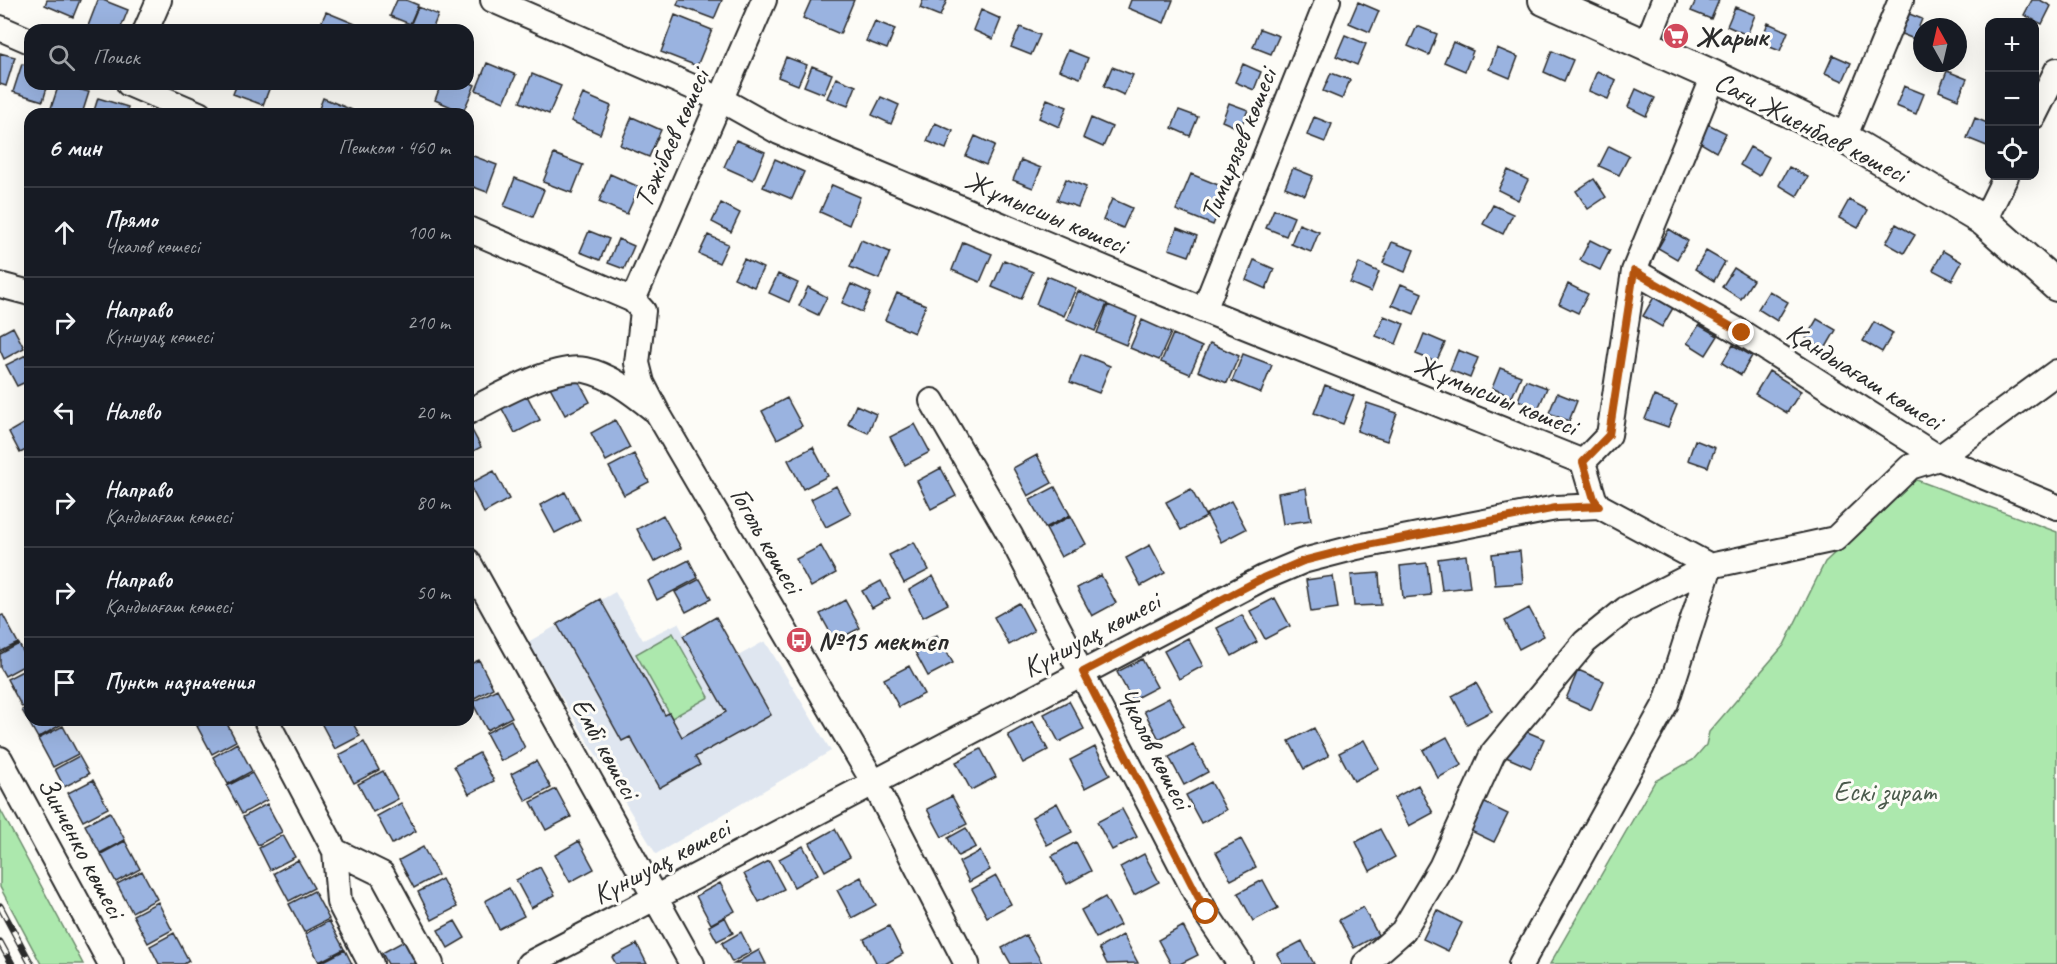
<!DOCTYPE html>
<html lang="ru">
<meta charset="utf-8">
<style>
body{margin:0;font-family:Caveat,sans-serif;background:#20242c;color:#f1f3f6}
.controls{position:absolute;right:18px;top:18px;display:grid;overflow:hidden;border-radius:12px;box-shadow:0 6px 24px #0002}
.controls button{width:54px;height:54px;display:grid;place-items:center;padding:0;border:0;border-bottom:2px solid #363941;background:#171b24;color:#f1f3f6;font:30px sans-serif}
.compass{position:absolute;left:1913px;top:18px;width:54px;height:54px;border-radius:50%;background:#171b24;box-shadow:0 6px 24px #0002;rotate:352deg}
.stop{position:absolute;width:18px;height:18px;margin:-14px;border:4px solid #b45309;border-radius:50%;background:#fff}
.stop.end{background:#b45309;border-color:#fff;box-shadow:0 2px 6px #0008}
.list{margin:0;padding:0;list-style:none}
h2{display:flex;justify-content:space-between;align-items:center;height:78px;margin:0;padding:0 24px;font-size:26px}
h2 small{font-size:20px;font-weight:400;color:#9ea1a6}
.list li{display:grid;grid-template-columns:39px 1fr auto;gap:18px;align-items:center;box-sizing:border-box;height:90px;padding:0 24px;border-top:2px solid #363941}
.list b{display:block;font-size:22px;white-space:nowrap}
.list p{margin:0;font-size:20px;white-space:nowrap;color:#9ea1a6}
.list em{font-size:20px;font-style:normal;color:#9ea1a6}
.icon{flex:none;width:33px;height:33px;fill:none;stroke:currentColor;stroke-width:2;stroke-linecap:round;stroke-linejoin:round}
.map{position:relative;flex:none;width:2057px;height:964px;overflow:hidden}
.search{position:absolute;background:#171b24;box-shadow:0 6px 24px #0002;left:24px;top:24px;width:450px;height:66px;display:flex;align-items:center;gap:15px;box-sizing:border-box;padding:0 21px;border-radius:18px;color:#9ea1a6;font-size:22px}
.panel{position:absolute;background:#171b24;box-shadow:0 6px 24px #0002;left:24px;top:108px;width:450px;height:618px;border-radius:18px}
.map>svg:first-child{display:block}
.built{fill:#dfe6f0}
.green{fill:#ace8ad;stroke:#6c8a6c;stroke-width:1.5}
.building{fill:#9ab3e0;stroke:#2b2b2b;stroke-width:1.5}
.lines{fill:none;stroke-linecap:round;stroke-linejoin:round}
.minor-casing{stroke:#2b2b2b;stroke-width:28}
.major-casing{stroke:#2b2b2b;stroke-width:34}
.minor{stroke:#fdfcf7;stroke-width:24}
.major{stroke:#fdfcf7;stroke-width:30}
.rail-casing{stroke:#2b2b2b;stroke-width:7}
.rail{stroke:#fdfcf7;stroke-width:4.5;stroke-dasharray:14;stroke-linecap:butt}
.route{stroke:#b45309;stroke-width:8}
.labels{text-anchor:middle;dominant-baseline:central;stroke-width:6;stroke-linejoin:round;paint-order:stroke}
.poi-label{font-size:28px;font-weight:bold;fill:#2b2b2b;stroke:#fdfcf7;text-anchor:start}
.street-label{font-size:28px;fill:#2b2b2b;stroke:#fdfcf7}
.park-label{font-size:28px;fill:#4b5a4c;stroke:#fdfcf7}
</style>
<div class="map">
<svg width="2057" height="964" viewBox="0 0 2057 964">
<rect width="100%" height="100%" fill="#fdfcf7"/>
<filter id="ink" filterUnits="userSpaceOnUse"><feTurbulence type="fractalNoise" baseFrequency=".0167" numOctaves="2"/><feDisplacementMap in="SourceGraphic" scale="12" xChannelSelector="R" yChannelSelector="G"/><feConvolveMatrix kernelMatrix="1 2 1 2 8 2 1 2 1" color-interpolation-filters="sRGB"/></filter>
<g filter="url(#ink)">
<path class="built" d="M615,592L643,640L678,623L706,674L765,641L831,751L656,854L528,642Z"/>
<path class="green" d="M1914,479L2057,532V964H1550L1655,781L1693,760L1706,745L1709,732L1784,645L1825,562Z
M673,633L709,697L672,718L636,654Z
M0,809L83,964H41L0,887Z"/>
<path class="building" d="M47,0H80L73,17L45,5Z
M98,0H103L128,10L120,30H98L88,26Z
M397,0H406L418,5L410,24L390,16Z
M679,0H722L714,19L677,5Z
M811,0H854L840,34L803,18Z
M923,0H947L940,16L920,8Z
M1131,0H1173L1164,23L1128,8Z
M1696,0H1719L1711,19L1691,11Z
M2032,0H2040L2051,6L2042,24L2024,15Z
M1358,2L1379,11L1370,32L1349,23Z
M418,7L438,15L432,30H420L410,26Z
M1735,7L1755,15L1747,35L1727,26Z
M981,10L1001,19L993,39L973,30Z
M1902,11L1922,19L1914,39L1894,31Z
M326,12L355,24L352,30H318Z
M675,15L712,30L697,66L661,52Z
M875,21L895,29L887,49L866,41Z
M1768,23L1788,32L1780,51L1760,43Z
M1417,26L1437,34L1429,55L1408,46Z
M1020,27L1040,35L1031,55L1011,47Z
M1260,29L1279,36L1271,54L1253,47Z
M1345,35L1366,44L1357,65L1336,56Z
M1453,42L1473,51L1465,71L1444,62Z
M1497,48L1518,57L1510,78L1489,69Z
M1068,50L1088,58L1080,78L1059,70Z
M1552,51L1573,60L1564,81L1544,72Z
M0,53L15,57L6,86L0,84Z
M1833,55L1851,63L1843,81L1825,73Z
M786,57L807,65L798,85L778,77Z
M487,63L516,75L504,102L476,90Z
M22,64L30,66V84H48L43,101L13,92Z
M1243,64L1261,72L1254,90L1235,82Z
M812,66L832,74L824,94L804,86Z
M1112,67L1133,75L1124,95L1104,86Z
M1597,71L1616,80L1608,99L1589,91Z
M1947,71L1967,79L1958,99L1939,91Z
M1331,73L1350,80L1342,99L1323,91Z
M532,74L561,86L549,114L520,102Z
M836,78L856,86L848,106L827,98Z
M468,82L475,85L463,112L435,100L441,84H468Z
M59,84L89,92L82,114H60L50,111Z
M237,84H271L263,105L233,94Z
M1904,86L1924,94L1916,114L1896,106Z
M1636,89L1655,98L1646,116L1628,107Z
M583,94L611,106L600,134L571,121Z
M881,97L899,105L891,124L872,115Z
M98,98L128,107L126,114H93Z
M323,98L352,110L350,114H317Z
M1047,99L1067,107L1059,127L1039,118Z
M1229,103L1248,110L1240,129L1222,121Z
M1179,110L1198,117L1190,136L1172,128Z
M632,117L661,130L649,157L620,145Z
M1314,117L1332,124L1325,142L1307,135Z
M1091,118L1112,127L1103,147L1083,138Z
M1975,118L1990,124V140L1987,146L1967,138Z
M935,123L953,131L946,149L927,141Z
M1708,124L1726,133L1716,152L1699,142Z
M975,136L995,145L986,165L966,156Z
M736,140L765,152L753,180L724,167Z
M1609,146L1629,156L1619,175L1599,166Z
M1750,147L1769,157L1759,176L1740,165Z
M468,154L497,165L487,192L468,185Z
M554,154L583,165L572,193L543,182Z
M775,159L804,172L792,199L763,187Z
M1021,160L1041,168L1033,188L1013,180Z
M1789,167L1808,177L1797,196L1779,185Z
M1293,168L1313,176L1305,195L1285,187Z
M1508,170L1528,180L1518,200L1498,190Z
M610,174L639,187L627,214L599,202Z
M1191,174L1228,189L1213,225L1176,210Z
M515,178L544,190L533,217L504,206Z
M1066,179L1086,187L1078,207L1057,200Z
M1594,179L1606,197L1588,209L1576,191Z
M832,185L860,197L849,225L820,212Z
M1112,199L1132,208L1123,228L1103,220Z
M1849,200L1868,210L1858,228L1839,218Z
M721,203L740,213L731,232L712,222Z
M1493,205L1513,214L1503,234L1483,224Z
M1274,209L1294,217L1286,236L1266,228Z
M1299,224L1319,232L1311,252L1291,244Z
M1896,224L1915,235L1904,253L1886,243Z
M1177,228L1197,236L1189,256L1169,249Z
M1669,229L1688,241L1677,259L1658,248Z
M589,231L609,239L600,260L580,252Z
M708,235L728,244L719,263L699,254Z
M618,239L634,246L624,269L608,263Z
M861,240L890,252L879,279L850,267Z
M1590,240L1610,250L1600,270L1580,260Z
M963,242L992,254L980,282L952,270Z
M1392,242L1414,250L1405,272L1383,263Z
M1706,251L1725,262L1714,281L1695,269Z
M1943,251L1962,262L1952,280L1933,270Z
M744,259L763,268L754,287L734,278Z
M1004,260L1033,272L1021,299L992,287Z
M1254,260L1274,269L1266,289L1246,280Z
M1359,263L1379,272L1371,292L1350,283Z
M1734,268L1753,280L1741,299L1722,287Z
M778,274L798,283L789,302L769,293Z
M1047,276L1076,288L1064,316L1036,304Z
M851,284L871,293L862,312L842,303Z
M1401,284L1422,293L1414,314L1392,305Z
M1568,284L1588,294L1578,313L1559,304Z
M808,287L827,297L818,315L799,306Z
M1078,291L1107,304L1095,331L1067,319Z
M1769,291L1788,302L1777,321L1758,309Z
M897,293L926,305L914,333L885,320Z
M1654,297L1673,308L1662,327L1643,316Z
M1108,305L1137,317L1126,345L1097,333Z
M1384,316L1404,324L1396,344L1376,336Z
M1817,319L1836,330L1825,349L1806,338Z
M1142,320L1171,333L1159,360L1130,348Z
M1874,322L1893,333L1882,352L1863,341Z
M1699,325L1718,336L1706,355L1687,343Z
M13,327L24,348L4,359L0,350V334Z
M1173,334L1202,347L1190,374L1161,362Z
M1424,334L1445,343L1436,362L1416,354Z
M1210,343L1239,356L1227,383L1198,371Z
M1733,345L1752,356L1741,375L1722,363Z
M1458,350L1478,358L1470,378L1450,370Z
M1081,354L1110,366L1099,393L1070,382Z
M1243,354L1272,365L1261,393L1232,381Z
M26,355L30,363V380L17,386L6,365Z
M1500,368L1521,376L1512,397L1492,388Z
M1769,371L1801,391L1787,413L1755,394Z
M575,374L590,402L565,415L550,387Z
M1526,380L1547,388L1538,409L1518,400Z
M1325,385L1354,396L1343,424L1314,413Z
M525,392L540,420L515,433L500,405Z
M1557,393L1577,401L1569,421L1549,413Z
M1654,396L1677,405L1668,427L1645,419Z
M787,398L802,426L777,439L762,411Z
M1367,403L1397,413L1387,441L1357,431Z
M856,405L876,414L868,433L848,424Z
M615,420L630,448L606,461L591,433Z
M28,421L30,448L20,453L9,432Z
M468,423L481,447L468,454Z
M915,424L930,452L905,465L890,437Z
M1695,440L1715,448L1708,467L1688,460Z
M813,447L828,476L803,489L788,460Z
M634,454L649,482L624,495L609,467Z
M1037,455L1052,483L1028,496L1013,468Z
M941,468L956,496L931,509L917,481Z
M494,471L509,499L484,513L469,484Z
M836,486L851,514L826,527L811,499Z
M1055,487L1070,515L1045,528L1030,500Z
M1306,488L1311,520L1283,524L1278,493Z
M1191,489L1206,517L1181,530L1166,502Z
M565,492L580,520L555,533L540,505Z
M1231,501L1246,529L1221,542L1206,514Z
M663,515L681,548L654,562L637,529Z
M1071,516L1086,544L1061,557L1046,529Z
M914,542L929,570L904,583L889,555Z
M1150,545L1165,573L1141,586L1126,558Z
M821,546L836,573L811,587L796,559Z
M1520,551L1523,583L1495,585L1492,554Z
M1466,555L1470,587L1442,590L1438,559Z
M689,560L698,578L657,600L648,581Z
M1427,563L1431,595L1403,598L1400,566Z
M1379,573L1381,605L1354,606L1351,575Z
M1101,575L1116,603L1092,616L1077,588Z
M933,576L948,604L923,617L909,590Z
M1333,576L1338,608L1311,612L1306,580Z
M700,579L711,599L686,612L675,592Z
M881,581L890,598L872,608L862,591Z
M1275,598L1290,626L1265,639L1250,611Z
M600,599L665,715L669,713L682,737L726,712L683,636L716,617L771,715L695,757L700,765L659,788L630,737L622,741L557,624Z
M845,600L860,628L835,641L820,614Z
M1019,603L1034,631L1009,645L994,617Z
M1529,608L1544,636L1519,649L1505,621Z
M3,615L18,643L0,652V616Z
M1242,615L1257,642L1232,656L1217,628Z
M937,635L953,663L928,676L913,648Z
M1188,638L1203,666L1179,679L1164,651Z
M19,644L29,663L5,676L0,667V654Z
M1142,659L1157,687L1132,700L1117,672Z
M479,660L493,688L469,701L468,665Z
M909,666L924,694L899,707L884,679Z
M30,667V703L22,707L7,679Z
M1578,670L1604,681L1591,710L1566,699Z
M1476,683L1492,711L1467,724L1452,696Z
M497,689L512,717L487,730L472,702Z
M1169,698L1184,726L1159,739L1144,711Z
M1069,701L1084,729L1059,742L1044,714Z
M30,706V720H60L62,724L38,738L22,710Z
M209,720H225L236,741L212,754L197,726Z
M323,720H351L360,736L335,749L320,721Z
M511,720L525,748L501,761L486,733Z
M1033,721L1048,750L1023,763L1008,735Z
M63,726L78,754L53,767L38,739Z
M1314,728L1329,756L1304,769L1289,741Z
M1518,728L1544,739L1531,768L1506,757Z
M1447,737L1462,765L1438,778L1423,750Z
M1364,740L1379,768L1354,781L1339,753Z
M364,742L379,770L354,783L339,755Z
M237,743L252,771L228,784L213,757Z
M1193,744L1208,772L1184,785L1169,757Z
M1095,747L1110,775L1085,788L1070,760Z
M981,749L996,777L971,790L956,762Z
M479,753L494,781L469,794L454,766Z
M79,756L89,774L64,787L55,769Z
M536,761L551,788L526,801L511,774Z
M383,771L398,799L373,812L358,784Z
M252,773L267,800L242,814L227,786Z
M93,780L108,808L83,821L68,793Z
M1211,782L1226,810L1201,823L1186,795Z
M1418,785L1433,813L1409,826L1394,798Z
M556,789L571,817L546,830L531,802Z
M952,796L967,824L942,837L927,809Z
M1483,802L1508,814L1494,842L1469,830Z
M401,803L416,831L392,844L377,816Z
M1057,803L1072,832L1047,845L1032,817Z
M267,804L282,832L258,845L243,817Z
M1122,809L1137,837L1112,850L1097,822Z
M110,812L125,840L100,853L85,825Z
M966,828L976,847L958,856L948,838Z
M835,829L850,857L825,871L810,843Z
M1380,829L1395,857L1370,871L1356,842Z
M283,835L295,857L270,870L259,848Z
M1241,839L1256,867L1231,880L1216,852Z
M125,841L140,869L116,882L101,854Z
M579,841L594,869L570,882L555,855Z
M1076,842L1091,871L1067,884L1052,856Z
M803,846L818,874L794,887L779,859Z
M423,847L438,875L414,888L399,860Z
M980,851L990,870L969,882L959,862Z
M1144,854L1159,882L1134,895L1120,867Z
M298,860L314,888L289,901L274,873Z
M769,861L784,889L759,902L744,874Z
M540,867L555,895L531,908L516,880Z
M142,871L157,899L132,912L117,884Z
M996,876L1011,904L987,917L972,889Z
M861,877L876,905L852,918L837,890Z
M442,879L457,907L432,920L418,892Z
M1263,880L1278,908L1253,921L1238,893Z
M720,883L735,911L711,924L696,896Z
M509,888L524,916L499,929L485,901Z
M314,891L329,919L304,932L289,904Z
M1105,897L1120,925L1096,938L1081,910Z
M158,902L172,930L148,943L133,915Z
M1363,907L1378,935L1354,948L1339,920Z
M1437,910L1462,923L1448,951L1423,939Z
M725,917L733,933L717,941L709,926Z
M329,921L344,949L319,962L305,934Z
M455,921L465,938L448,948L438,930Z
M889,926L903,954L885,964H877L864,939Z
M1183,926L1198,955L1180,964H1171L1158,940Z
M741,932L751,952L732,962L722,943Z
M174,933L189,961L184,964H159L150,946Z
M1026,935L1042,963L1011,964L1002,948Z
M1123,935L1138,963L1107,964L1099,948Z
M406,940L419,964H388L382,953Z
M1302,941L1314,964H1283L1277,954Z
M637,944L647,964H616L612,957Z
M345,950L352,964H320V963Z
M759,950L766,964H734Z"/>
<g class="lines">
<g class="minor-casing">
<path id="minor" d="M493,0L720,99L779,132L1204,310L1583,462
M0,28L30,41
M146,30L159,0
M1646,46L1664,0
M129,84L199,114
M2034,116L2057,70
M1844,138L1901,0
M1984,221L2006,176
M468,229L633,300L643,311L637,363L642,383L657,412L874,783L967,964
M1634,271L1742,333L1939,458L2057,507
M0,285L30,293
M633,300L764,0
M1204,310L1328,0
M932,401L1010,535L1206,913L1240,964
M468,412C495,398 554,364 585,370C610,375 633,393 653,409
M1583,462L1609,435L1634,271L1714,76
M1583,462L1594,499L1599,506
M468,561L692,964
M266,720L335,851L339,902L371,964
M0,759L111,964
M335,851L382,874L431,964
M529,964L1263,578L1303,561L1357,547L1556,508L1599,506L1710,566
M1365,964L1403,931L1441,867L1493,753L1585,642L1626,609L1710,566L1835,539L1910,467L1939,458L2057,372
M1521,964L1666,703L1710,566"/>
</g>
<g class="major-casing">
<path id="major" d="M1544,0L1714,76L1844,138L1984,221L2057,286"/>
</g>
<use href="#minor" class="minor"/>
<use href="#major" class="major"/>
<g class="rail-casing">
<path id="rail" d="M0,906L31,964
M0,942L12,964"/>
</g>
<use href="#rail" class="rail"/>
</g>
</g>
<g class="lines" filter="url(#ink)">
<path class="route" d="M1206,912L1083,672L1263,578L1303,561L1358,547L1556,508L1599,506L1594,499L1583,462L1609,435L1634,271L1742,333"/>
</g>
<defs>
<g id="supermarket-disc" transform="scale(1.35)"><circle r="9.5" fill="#d1495b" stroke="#fdfcf7"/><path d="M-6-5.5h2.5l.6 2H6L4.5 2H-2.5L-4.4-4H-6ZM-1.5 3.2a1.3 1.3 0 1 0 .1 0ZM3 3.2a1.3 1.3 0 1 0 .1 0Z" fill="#fff"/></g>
<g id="bus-disc" transform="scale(1.35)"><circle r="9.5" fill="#d1495b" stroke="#fdfcf7"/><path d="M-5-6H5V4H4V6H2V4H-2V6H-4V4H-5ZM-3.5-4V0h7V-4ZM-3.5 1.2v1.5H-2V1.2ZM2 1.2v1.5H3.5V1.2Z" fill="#fff"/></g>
</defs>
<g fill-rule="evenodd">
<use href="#supermarket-disc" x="1676" y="36"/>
<use href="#bus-disc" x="799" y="640"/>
</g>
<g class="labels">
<g class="poi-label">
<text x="1696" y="36">Жарык</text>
<text x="818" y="640">№15 мектеп</text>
</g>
<g class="street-label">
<text transform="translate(1811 127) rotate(27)">Сағи Жиенбаев көшесі</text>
<text transform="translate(671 138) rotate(-66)">Тәжібаев көшесі</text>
<text transform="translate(1238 144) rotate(-68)">Тимирязев көшесі</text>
<text transform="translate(1046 212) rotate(23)">Жұмысшы көшесі</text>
<text transform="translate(1865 376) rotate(32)">Қандыағаш көшесі</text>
<text transform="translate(1496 395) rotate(22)">Жұмысшы көшесі</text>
<text transform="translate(767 540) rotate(60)">Гоголь көшесі</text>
<text transform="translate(1091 634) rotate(-28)">Күншуақ көшесі</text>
<text transform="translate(606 748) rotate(61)">Ембі көшесі</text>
<text transform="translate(1155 748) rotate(63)">Чкалов көшесі</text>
<text transform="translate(82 847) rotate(62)">Зинченко көшесі</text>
<text transform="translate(661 861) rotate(-28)">Күншуақ көшесі</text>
</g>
<g class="park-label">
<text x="1885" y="791">Ескі зират</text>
</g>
</g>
</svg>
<div class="controls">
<button>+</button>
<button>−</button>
<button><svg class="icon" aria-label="locate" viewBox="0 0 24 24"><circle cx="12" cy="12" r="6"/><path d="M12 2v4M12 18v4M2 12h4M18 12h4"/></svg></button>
</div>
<svg class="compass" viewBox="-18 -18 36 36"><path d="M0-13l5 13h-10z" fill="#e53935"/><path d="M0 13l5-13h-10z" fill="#9ea1a6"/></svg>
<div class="stop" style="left:1206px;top:912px"></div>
<div class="stop end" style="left:1742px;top:333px"></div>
<div class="search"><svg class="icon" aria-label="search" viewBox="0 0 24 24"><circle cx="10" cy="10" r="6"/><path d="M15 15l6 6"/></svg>Поиск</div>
<section class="panel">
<h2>6 мин<small>Пешком · 460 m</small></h2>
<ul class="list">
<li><svg class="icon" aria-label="ahead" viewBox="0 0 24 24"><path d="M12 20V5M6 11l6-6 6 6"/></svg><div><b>Прямо</b><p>Чкалов көшесі</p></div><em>100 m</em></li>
<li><svg class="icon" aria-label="right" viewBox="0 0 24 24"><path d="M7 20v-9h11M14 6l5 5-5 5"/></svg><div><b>Направо</b><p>Күншуақ көшесі</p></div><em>210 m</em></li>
<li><svg class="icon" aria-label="left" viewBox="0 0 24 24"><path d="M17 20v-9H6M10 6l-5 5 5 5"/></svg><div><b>Налево</b></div><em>20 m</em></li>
<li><svg class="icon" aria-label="right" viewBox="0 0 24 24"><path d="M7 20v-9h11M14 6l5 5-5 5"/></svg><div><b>Направо</b><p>Қандыағаш көшесі</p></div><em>80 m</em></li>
<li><svg class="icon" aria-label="right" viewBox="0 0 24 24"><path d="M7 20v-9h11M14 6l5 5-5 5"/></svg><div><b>Направо</b><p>Қандыағаш көшесі</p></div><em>50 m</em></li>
<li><svg class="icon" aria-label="arrive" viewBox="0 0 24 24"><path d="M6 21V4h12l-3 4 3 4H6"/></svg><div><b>Пункт назначения</b></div></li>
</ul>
</section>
</div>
